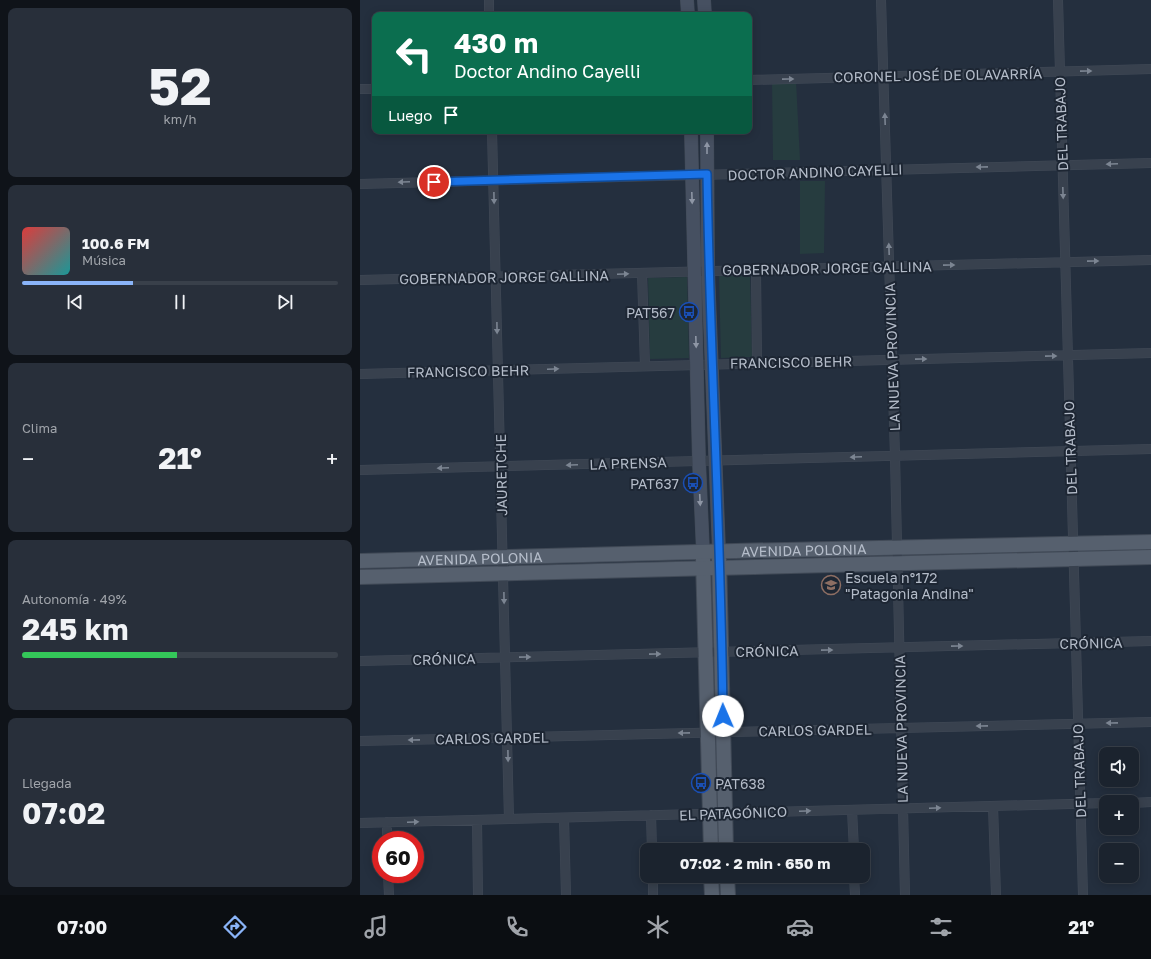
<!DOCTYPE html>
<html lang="es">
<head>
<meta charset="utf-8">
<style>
	body { margin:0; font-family:"Golos Text",sans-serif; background:#282f3a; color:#f1f3f6; height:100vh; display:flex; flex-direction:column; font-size:15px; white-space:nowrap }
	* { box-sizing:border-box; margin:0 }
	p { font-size:13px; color:#a0a4aa }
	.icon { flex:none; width:22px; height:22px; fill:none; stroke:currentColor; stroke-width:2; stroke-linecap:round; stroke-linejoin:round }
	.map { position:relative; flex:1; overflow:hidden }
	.details { display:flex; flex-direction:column; gap:8px; padding:8px; background:#0f1319; width:360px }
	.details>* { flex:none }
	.banner { position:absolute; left:12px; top:12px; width:380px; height:122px; border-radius:8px; box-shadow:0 2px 10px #0003,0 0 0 1px #39404a; background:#0b6e4f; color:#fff; overflow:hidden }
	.buttons { position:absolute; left:739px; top:747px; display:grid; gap:8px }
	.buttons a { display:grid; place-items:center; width:40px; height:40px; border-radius:8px; background:#1b232e; box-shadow:0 2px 10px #0003,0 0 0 1px #39404a; font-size:20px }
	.speed { position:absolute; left:12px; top:831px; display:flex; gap:8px; font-size:20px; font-weight:700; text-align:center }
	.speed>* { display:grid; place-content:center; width:52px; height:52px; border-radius:50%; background:#1b232e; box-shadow:0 2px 10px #0003,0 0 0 1px #39404a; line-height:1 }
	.speed .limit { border:6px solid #d22; background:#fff; color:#111 }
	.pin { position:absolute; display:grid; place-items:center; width:34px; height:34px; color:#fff; margin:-17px; border:2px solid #fff; border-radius:50%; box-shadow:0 1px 4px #0007 }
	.me { position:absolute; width:44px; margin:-22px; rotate:359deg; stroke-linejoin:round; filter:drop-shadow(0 0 3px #0008) }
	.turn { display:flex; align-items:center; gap:14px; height:84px; padding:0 16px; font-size:18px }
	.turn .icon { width:52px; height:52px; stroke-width:2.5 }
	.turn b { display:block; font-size:28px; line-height:34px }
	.then { display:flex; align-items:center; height:38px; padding:0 16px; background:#0003; gap:8px; font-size:15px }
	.big { font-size:30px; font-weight:700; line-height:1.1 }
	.details .tile { flex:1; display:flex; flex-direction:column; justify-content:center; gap:6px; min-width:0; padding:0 14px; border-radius:8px; background:#282f3a }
	.details .dial { align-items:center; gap:0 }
	.dial b { font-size:52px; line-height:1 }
	.song { display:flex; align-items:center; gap:12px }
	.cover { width:48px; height:48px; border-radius:6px; background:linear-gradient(135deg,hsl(0 70% 55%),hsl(180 70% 35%)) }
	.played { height:4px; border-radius:2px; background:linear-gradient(90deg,#8ab4f8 35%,#39404a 35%) }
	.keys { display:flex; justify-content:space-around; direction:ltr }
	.heat { display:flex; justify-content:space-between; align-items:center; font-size:22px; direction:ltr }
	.charge { height:6px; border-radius:3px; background:linear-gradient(90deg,#34c759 49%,#39404a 0) }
	.trip { position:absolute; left:280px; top:843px; width:230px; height:40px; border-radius:8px; background:#1b232e; box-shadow:0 2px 10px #0003,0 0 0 1px #39404a; font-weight:700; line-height:40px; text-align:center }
	.dock { display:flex; height:64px; justify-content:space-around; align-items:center; background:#0b0e12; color:#a0a4aa }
	.dock .icon { width:28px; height:28px }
	.dock .current { color:#8ab4f8 }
	.dock b { font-size:18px; color:#f1f3f6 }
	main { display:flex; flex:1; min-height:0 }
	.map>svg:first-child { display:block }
	.green { fill:#263c3f }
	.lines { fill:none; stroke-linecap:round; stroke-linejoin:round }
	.street-casing { stroke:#414a57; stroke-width:10 }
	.secondary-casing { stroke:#414a57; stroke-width:14 }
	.primary-casing { stroke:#414a57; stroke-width:16 }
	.street { stroke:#38414e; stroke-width:9 }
	.secondary { stroke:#465061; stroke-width:13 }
	.primary { stroke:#56606e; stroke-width:14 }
	.oneway { fill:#7c8592 }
	.oneway2 { fill:#8e96a5 }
	.route-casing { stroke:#114b97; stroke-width:10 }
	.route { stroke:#1a73e8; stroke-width:7 }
	.labels { text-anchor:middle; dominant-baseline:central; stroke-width:4; stroke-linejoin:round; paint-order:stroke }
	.street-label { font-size:14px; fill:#b4bcc9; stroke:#1d2633 }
	.poi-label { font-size:14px; fill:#b4bcc9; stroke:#1d2633; text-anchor:end }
</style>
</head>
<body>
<main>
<section class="details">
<div class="tile dial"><b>52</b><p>km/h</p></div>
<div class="tile">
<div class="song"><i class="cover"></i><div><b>100.6 FM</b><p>Música</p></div></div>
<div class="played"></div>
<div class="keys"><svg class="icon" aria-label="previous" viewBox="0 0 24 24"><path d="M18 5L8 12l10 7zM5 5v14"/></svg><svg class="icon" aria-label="pause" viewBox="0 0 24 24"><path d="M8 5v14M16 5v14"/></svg><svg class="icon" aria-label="next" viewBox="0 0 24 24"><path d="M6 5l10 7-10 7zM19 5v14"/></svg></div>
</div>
<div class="tile"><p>Clima</p>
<div class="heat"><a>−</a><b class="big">21°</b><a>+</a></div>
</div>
<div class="tile"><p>Autonomía · 49%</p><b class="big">245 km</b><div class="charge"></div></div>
<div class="tile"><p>Llegada</p><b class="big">07:02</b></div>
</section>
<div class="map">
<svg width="791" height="895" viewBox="0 0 791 895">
	<rect width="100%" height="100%" fill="#242f3e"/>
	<path class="green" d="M 412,81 L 436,81 L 440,160 L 413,160 Z
		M 440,181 L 465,181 L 464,253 L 440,254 Z
		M 390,275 L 392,357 L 361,358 L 359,276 Z
		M 327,277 L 329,358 L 290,359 L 288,278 Z"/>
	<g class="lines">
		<g class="street-casing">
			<path id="street" d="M 129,0 L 129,15
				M 521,0 L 535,456 L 545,895
				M 698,0 L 723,895
				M 389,80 L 791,69
				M 0,89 L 15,89
				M 132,131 L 149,819
				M 0,184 L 791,163
				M 396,270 L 397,363
				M 282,273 L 285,366
				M 0,280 L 791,260
				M 0,374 L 791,353
				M 0,470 L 791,449
				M 0,661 L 791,641
				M 0,741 L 791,722
				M 772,803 L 791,802
				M 633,806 L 636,895
				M 492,810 L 494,850
				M 291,815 L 292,850
				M 204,818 L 206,895
				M 117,820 L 118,895
				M 27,822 L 27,840
				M 0,823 L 746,803
				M 28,874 L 29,895
				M 293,876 L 293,895
				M 494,876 L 495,895"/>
		</g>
		<g class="secondary-casing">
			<path id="secondary" d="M 327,0 L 328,15
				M 344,0 L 345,15
				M 331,131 L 339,461 L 343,552
				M 347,131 L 348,271 L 359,551"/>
		</g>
		<g class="primary-casing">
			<g id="primary">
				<path d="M 343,559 L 351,850"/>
				<path d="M 359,559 L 366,850"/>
				<path id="s1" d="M 0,561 L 375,551 L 791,542"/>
				<path d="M 0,577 L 791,557"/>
				<path d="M 351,876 L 352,895"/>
				<path d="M 367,876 L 368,895"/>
			</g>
		</g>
		<use href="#street" class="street"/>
		<use href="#secondary" class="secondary"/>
		<use href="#primary" class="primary"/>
	</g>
	<defs><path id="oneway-solid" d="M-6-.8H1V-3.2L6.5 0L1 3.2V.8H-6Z"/></defs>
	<g class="oneway">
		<use href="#oneway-solid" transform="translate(726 71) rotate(-1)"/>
		<use href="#oneway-solid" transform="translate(428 79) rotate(-1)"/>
		<use href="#oneway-solid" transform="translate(525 119) rotate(-92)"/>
		<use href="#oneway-solid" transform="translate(752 164) rotate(178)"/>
		<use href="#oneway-solid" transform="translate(622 167) rotate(179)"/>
		<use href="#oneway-solid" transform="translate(44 182) rotate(178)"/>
		<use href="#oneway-solid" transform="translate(703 193) rotate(88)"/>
		<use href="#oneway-solid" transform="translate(134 198) rotate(89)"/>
		<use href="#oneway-solid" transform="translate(529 249) rotate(-92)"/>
		<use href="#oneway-solid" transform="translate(733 261) rotate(-1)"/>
		<use href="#oneway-solid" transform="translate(589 265) rotate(-1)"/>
		<use href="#oneway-solid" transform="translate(263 274) rotate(-2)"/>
		<use href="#oneway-solid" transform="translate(137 328) rotate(89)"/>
		<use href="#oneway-solid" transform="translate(691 356) rotate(-1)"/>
		<use href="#oneway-solid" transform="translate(561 359) rotate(-1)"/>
		<use href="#oneway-solid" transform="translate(193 369) rotate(-2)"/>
		<use href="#oneway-solid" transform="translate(496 457) rotate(178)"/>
		<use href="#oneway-solid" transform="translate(212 465) rotate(178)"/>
		<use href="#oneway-solid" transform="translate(83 468) rotate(178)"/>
		<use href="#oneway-solid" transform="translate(144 598) rotate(89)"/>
		<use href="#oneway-solid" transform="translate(597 646) rotate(-1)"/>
		<use href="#oneway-solid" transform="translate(467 650) rotate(-1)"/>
		<use href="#oneway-solid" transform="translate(295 654) rotate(-1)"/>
		<use href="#oneway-solid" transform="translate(165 657) rotate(-1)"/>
		<use href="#oneway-solid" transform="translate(752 723) rotate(179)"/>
		<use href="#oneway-solid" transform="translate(622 726) rotate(179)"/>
		<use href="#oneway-solid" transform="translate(324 733) rotate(179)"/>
		<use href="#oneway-solid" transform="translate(54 740) rotate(179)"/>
		<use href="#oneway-solid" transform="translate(148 756) rotate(89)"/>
		<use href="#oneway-solid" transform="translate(575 808) rotate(-2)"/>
		<use href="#oneway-solid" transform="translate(445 811) rotate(-2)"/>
		<use href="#oneway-solid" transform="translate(53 822) rotate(-2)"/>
	</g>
	<g class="oneway2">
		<use href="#oneway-solid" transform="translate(347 148) rotate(-90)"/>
		<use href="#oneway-solid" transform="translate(332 198) rotate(88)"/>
		<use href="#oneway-solid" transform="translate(336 342) rotate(88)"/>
		<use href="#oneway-solid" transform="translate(340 500) rotate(87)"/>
	</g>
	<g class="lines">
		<g class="route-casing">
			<path id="route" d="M 74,182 L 347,174 C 350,355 361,535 363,716"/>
		</g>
		<use href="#route" class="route"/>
	</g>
	<defs>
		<g id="bus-ring" transform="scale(1)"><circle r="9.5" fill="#1d2633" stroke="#1a4fb4" stroke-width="1.5"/><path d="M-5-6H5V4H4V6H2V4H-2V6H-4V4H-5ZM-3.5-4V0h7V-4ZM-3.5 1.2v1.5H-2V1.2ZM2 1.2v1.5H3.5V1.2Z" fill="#1a4fb4"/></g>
		<g id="school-ring" transform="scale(1)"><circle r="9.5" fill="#1d2633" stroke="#8d6e63" stroke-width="1.5"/><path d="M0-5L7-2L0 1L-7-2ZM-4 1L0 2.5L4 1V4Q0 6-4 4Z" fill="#8d6e63"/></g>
	</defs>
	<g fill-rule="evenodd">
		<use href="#bus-ring" x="329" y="312"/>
		<use href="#bus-ring" x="333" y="483"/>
		<use href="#school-ring" x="471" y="585"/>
		<use href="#bus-ring" x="341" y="783"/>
	</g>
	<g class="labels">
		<g class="street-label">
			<text transform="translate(578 75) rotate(-1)">CORONEL JOSÉ DE OLAVARRÍA</text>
			<text transform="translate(701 124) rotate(-92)">DEL TRABAJO</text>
			<text transform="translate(455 172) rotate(-2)">DOCTOR ANDINO CAYELLI</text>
			<text transform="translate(467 268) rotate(-1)">GOBERNADOR JORGE GALLINA</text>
			<text transform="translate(144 277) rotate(-1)">GOBERNADOR JORGE GALLINA</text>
			<text transform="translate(532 357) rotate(-92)">LA NUEVA PROVINCIA</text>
			<text transform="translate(431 362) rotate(-1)">FRANCISCO BEHR</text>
			<text transform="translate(108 371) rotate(-1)">FRANCISCO BEHR</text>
			<text transform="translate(710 448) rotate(-92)">DEL TRABAJO</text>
			<text transform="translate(268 463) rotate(-2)">LA PRENSA</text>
			<text transform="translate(141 475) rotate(-91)">JAURETCHE</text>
			<text stroke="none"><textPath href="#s1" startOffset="444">AVENIDA POLONIA</textPath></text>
			<text stroke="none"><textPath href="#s1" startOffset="120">AVENIDA POLONIA</textPath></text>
			<text transform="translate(731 643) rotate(-1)">CRÓNICA</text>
			<text transform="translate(407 651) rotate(-1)">CRÓNICA</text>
			<text transform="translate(84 659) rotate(-1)">CRÓNICA</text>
			<text transform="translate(541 729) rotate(-91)">LA NUEVA PROVINCIA</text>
			<text transform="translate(455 730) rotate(-1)">CARLOS GARDEL</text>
			<text transform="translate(132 738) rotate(-1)">CARLOS GARDEL</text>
			<text transform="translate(719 771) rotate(-92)">DEL TRABAJO</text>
			<text transform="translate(373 813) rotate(-2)">EL PATAGÓNICO</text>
		</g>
		<g class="poi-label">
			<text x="315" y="312">PAT567</text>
			<text x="319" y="483">PAT637</text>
			<text x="485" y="577" text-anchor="start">Escuela n°172<tspan x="485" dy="16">"Patagonia Andina"</tspan></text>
			<text x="355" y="783" text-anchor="start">PAT638</text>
		</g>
	</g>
</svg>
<div class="buttons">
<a><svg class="icon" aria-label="sound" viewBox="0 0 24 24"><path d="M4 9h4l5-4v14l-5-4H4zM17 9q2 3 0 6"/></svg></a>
<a>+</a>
<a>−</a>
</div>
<div class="speed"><div class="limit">60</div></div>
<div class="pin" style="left:74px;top:182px;background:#d93025"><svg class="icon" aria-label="arrive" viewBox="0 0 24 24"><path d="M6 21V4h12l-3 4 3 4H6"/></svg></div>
<svg class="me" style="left:363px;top:716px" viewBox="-20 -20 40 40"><circle r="19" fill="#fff"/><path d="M0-13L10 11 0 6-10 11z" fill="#1a73e8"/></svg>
<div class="trip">07:02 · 2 min · 650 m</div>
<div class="banner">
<div class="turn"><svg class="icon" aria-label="left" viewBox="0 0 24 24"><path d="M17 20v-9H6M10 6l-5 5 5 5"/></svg><div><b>430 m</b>Doctor Andino Cayelli</div></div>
<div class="then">Luego<svg class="icon" aria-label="arrive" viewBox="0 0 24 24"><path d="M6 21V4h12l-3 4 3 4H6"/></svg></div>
</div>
</div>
</main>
<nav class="dock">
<b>07:00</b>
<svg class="icon current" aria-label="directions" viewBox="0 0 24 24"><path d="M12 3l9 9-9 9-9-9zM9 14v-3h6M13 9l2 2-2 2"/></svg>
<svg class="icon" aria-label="music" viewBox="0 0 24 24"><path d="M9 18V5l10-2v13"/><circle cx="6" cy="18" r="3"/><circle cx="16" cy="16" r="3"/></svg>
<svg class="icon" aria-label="phone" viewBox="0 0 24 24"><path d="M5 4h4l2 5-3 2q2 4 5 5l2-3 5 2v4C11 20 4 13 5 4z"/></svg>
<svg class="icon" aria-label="climate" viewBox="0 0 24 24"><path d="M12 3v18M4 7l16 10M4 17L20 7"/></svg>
<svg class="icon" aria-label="car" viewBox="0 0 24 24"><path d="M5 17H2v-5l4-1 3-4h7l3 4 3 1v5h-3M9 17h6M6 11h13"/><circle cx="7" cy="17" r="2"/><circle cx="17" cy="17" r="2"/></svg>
<svg class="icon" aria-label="filters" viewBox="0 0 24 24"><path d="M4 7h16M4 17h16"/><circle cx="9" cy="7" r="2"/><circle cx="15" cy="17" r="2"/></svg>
<b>21°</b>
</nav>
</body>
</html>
